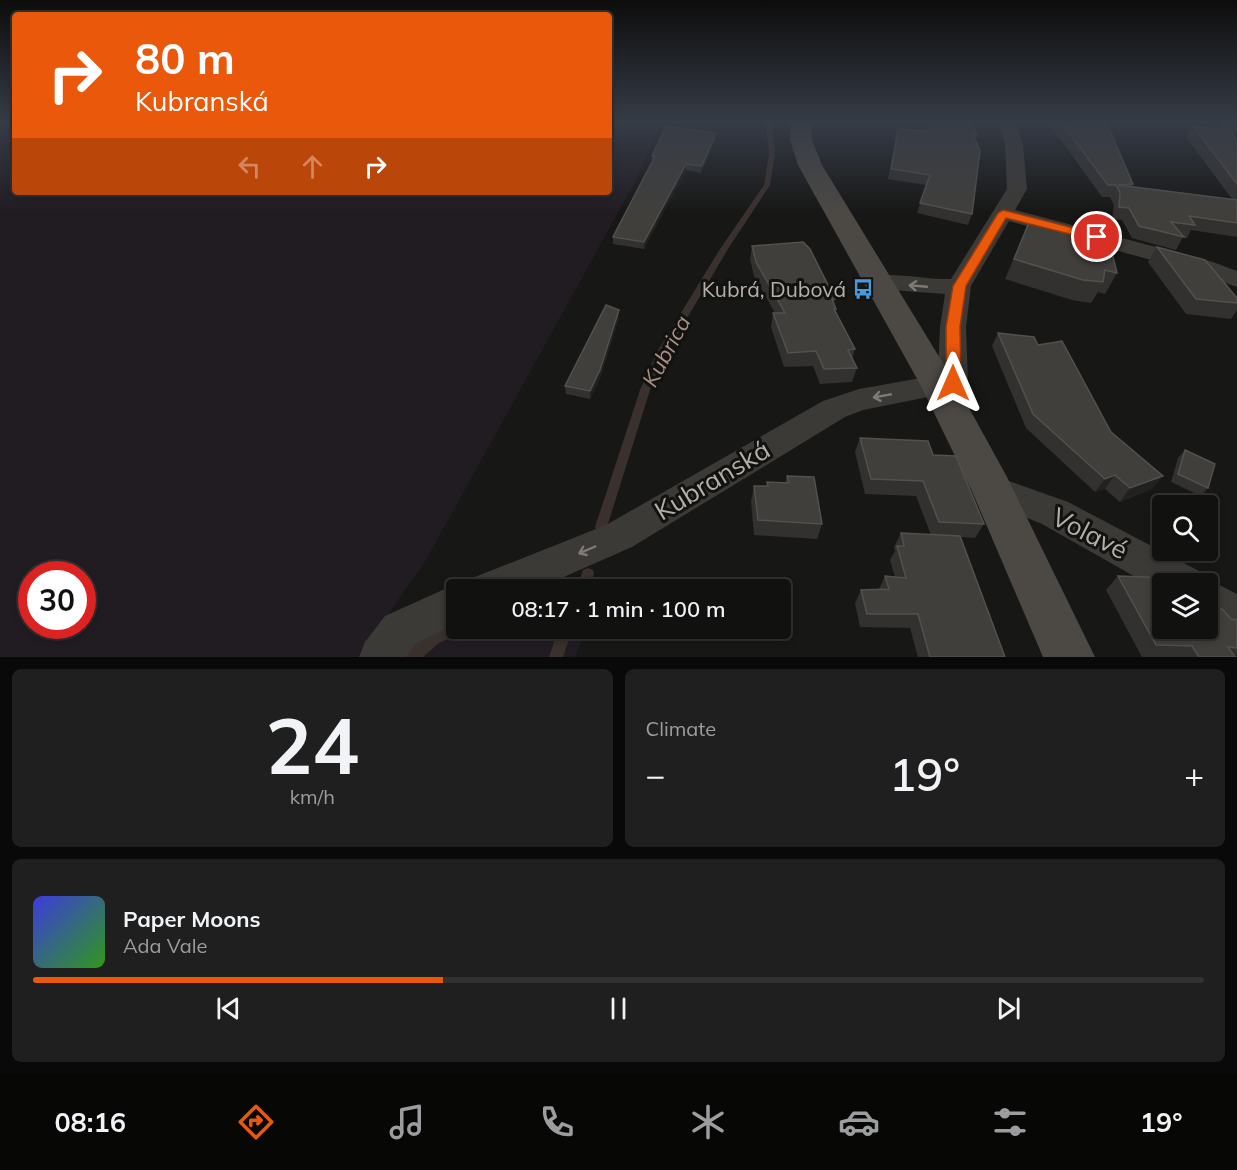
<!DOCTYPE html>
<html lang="en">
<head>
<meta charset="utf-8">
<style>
	body { margin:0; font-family:Mulish,sans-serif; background:#1e1f1e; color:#f1f3f6; height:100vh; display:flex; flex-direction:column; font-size:22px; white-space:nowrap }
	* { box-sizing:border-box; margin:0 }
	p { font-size:20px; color:#9c9d9f }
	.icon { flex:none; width:33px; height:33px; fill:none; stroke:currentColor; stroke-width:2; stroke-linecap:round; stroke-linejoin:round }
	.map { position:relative; height:657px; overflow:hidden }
	.drawer { display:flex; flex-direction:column; gap:12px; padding:12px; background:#090909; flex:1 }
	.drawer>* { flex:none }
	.hud { position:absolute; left:12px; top:12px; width:600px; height:183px; border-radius:6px; box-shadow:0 3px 9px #0003,0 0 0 2px #303130; background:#ea580c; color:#fff; overflow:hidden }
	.tools { position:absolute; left:1152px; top:495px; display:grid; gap:12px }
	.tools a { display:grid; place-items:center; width:66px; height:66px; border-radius:6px; background:#111110; box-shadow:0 3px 9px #0003,0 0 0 2px #303130; font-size:30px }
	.speed { position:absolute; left:18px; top:561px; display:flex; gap:12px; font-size:30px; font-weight:700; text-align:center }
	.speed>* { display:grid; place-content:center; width:78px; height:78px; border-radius:50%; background:#111110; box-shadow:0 3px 9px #0003,0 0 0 2px #303130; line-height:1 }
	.speed .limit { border:9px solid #d22; background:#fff; color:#111 }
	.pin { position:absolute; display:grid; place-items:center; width:51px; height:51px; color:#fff; margin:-26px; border:3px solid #fff; border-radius:50%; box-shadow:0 2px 6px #0007 }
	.me { position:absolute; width:66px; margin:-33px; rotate:0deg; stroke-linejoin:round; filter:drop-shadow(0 0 4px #0008) }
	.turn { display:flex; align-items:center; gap:21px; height:126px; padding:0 24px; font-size:27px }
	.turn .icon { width:78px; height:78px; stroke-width:2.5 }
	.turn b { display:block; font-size:42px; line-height:51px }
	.lanes { display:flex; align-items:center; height:57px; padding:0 24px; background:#0003; justify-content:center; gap:30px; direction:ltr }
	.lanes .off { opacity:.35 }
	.big { font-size:45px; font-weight:600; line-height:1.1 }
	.drawer .tile { flex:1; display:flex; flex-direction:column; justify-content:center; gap:9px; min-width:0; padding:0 21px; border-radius:9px; background:#1e1f1e }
	.drawer .dial { align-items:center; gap:0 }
	.dial b { font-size:78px; line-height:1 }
	.song { display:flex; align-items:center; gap:18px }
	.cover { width:72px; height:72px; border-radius:9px; background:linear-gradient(135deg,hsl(240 70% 55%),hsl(110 70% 35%)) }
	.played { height:6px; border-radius:3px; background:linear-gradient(90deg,#ea580c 35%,#303130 35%) }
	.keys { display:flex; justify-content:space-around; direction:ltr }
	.heat { display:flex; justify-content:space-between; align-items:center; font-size:33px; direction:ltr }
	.drawer .tiles { flex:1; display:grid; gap:12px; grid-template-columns:1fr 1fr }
	.tile:last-child { grid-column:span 2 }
	.trip { position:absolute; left:446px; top:579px; width:345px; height:60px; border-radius:6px; background:#111110; box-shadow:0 3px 9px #0003,0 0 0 2px #303130; font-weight:600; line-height:60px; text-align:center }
	.menu { display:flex; height:96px; justify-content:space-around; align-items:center; background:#070706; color:#9c9d9f }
	.menu .icon { width:42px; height:42px }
	.menu .selected { color:#ea580c }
	.menu b { font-size:27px; color:#f1f3f6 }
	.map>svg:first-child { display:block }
	.green { fill:#211c22; fill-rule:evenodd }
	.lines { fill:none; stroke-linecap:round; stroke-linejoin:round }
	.stream { fill:#3a302d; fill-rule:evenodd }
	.street { fill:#3c3a37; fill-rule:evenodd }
	.secondary { fill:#4c4945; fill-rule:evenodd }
	.wall { fill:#32312f }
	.shaded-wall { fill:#212120 }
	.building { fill:#403f3c; stroke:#53504d; stroke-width:1.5 }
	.oneway { stroke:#7f7a76 }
	.route { fill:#ea580c; stroke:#983908; stroke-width:1.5 }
	.labels { text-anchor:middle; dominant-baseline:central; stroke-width:6; stroke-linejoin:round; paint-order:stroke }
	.poi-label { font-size:21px; fill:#b6afa9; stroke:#121211; text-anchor:end }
	.water-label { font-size:22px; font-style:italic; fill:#ad8f84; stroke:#121211 }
	.near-street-label { font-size:26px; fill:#b6afa9; stroke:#121211 }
</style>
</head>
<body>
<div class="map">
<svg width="1237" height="657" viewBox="0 0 1237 657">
	<rect width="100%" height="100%" fill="#171716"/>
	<path class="green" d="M 0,121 L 15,121 L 15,192 L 609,192 L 609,121 L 663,121 L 635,182 L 426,560 L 374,635 L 364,657 L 0,657 ZM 32,574 L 82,574 L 82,626 L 32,626 Z
		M 456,615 L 456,628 L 586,629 L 575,657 L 400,657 L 419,636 Z"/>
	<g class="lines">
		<path class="stream" d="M 766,121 L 772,121 L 775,155 L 770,185 L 728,249 L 667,352 L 650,390 L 607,527 L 605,531 L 601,532 L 597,531 L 595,527 L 640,390 L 657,352 L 720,249 L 764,185 L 769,155 Z
			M 588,568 L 593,570 L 594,574 L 589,590 L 576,590 L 583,570 Z
			M 456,621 L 456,628 L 463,628 L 461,633 L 439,643 L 423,657 L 406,657 C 413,639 439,628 456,621 Z
			M 559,628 L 573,628 L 563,657 L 549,657 Z"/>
		<path class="street" d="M 998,121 L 1016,121 L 1023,144 L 1027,189 L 1015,210 L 1213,262 L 1237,271 L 1237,287 L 1195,272 L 1009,221 L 971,286 L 966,327 L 968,383 L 963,390 L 863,410 L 845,417 L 632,547 L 534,590 L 456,590 L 456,624 L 415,644 L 406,657 L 359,657 L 365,642 L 385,616 L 456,584 L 470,589 L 475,577 L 606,525 L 823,401 L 859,389 L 938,375 L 940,327 L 945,294 L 878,289 L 869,287 L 866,282 L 869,277 C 892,271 926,280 951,279 L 1007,189 L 1005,144 Z
			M 992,475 L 1068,502 L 1199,571 L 1203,581 L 1208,579 L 1237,594 L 1237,637 L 1223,631 L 1208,621 L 1208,584 L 1162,584 L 1162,592 L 1042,524 L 980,499 L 975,489 L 980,479 Z"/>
		<path class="secondary" d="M 791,121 L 811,121 L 812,140 L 822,165 L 957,386 L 1007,477 L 1095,657 L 1043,657 L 971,489 L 921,386 L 798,165 L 790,140 Z"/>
	</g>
	<path class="wall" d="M 925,121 L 970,121 L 977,135 L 975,139 L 972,214 L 968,225 L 917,213 L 926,185 L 888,179 L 898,129 L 928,131 Z
		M 1035,121 L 1106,121 L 1133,184 L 1132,186 L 1232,199 L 1186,137 L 1193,126 L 1221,129 L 1220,121 L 1237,121 L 1237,134 L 1232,134 L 1237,140 L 1237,237 L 1191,230 L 1187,238 L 1183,237 L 1176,250 L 1132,238 L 1122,220 L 1112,219 L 1114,205 L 1110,197 L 1102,197 L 1050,125 L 1035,123 Z
		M 716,139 L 701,173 L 686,170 L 644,249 L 613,244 L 613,237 L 652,162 L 652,156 Z
		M 1030,220 L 1117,273 L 1105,294 L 1098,292 L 1091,303 L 1072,300 L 1005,279 Z
		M 752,246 L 835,299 L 834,303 L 836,309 L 836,312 L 855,349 L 852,359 L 857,368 L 852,382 L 820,384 L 813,366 L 784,367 L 771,327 L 773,313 L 775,313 L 754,276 L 750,259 Z
		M 1157,247 L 1237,298 L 1237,310 L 1231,319 L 1186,314 L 1148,262 Z
		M 619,318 L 600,378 L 590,399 L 566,394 L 565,386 Z
		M 998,333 L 1038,345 L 1111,432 L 1152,489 L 1120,502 L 1105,489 L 1095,492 L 1026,428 L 992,346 Z
		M 860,438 L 933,455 L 984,524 L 975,538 L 961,537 L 1005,657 L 918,657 L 910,628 L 860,627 L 855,603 L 861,590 L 879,589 L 885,576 L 895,577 L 890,560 L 895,551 L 894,547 L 901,533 L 931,535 L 916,496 L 865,494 L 855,452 Z
		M 1185,450 L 1208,488 L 1201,496 L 1171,482 L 1178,458 Z
		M 787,476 L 822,524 L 817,539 L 754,535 L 751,501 L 754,486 L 766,486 L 767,482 L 785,483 Z
		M 1118,576 L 1162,628 L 1231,619 L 1237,620 L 1237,657 L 1142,657 L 1106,590 Z"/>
	<path class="shaded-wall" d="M 716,133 L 716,139 L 701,173 L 702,166 Z
		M 686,164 L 686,170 L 644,249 L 644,242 Z
		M 619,310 L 619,318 L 600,378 L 590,399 L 590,391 Z
		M 1115,475 L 1105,489 L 1095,492 L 1105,479 Z
		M 1163,476 L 1152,489 L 1120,502 L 1130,488 Z"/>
	<path class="building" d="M 931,121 L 970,121 L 977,135 L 973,134 L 980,151 L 972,214 L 920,203 L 930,175 L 891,169 L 898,129 L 934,131 Z
		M 1060,121 L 1106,121 L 1133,184 L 1118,185 L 1237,200 L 1237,223 L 1189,216 L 1195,225 L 1171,222 L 1184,237 L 1139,226 L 1129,208 L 1119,207 L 1120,193 L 1116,185 L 1108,185 Z
		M 666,126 L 716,133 L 702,166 L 686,164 L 644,242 L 613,237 L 655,156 L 652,156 Z
		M 1193,126 L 1229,130 L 1237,140 L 1237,184 Z
		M 1030,220 L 1109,240 L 1117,273 L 1105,270 L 1103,282 L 1083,280 L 1014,259 Z
		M 803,242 L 810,249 L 835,299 L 832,299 L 836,309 L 834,309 L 855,349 L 848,350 L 857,368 L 824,369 L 816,351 L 788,353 L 773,313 L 785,313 L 756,262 L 752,246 Z
		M 1157,247 L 1205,260 L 1237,298 L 1237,303 L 1196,299 Z
		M 606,305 L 619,310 L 600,370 L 590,391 L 565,386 Z
		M 998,333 L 1034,337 L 1038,345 L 1062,341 L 1111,432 L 1163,476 L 1130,488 L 1115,475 L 1105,479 L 1033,414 Z
		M 860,438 L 928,441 L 933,455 L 956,456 L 984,524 L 939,522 L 923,481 L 871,479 Z
		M 1185,450 L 1215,464 L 1208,488 L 1178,474 Z
		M 787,476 L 814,477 L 822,524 L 758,520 L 754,486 L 768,486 L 767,482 L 789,483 Z
		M 901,533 L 960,536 L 1005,657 L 930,657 L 918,614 L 867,614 L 861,590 L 889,589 L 885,576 L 906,578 L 897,546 L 904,546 Z
		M 1118,576 L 1171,578 L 1176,581 L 1184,579 L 1187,584 L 1162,584 L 1162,628 L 1208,628 L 1208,609 L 1222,609 L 1231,619 L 1237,620 L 1237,648 L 1228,647 L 1235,657 L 1199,657 L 1192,646 L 1156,645 Z"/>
	<defs><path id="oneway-shaft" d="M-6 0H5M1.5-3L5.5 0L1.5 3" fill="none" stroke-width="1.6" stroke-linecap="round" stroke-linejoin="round" transform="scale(1.5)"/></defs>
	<g class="oneway">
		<use href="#oneway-shaft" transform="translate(918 286) rotate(-175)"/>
		<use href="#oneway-shaft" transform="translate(882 396) rotate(170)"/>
		<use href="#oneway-shaft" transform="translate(587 550) rotate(157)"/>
	</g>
	<linearGradient id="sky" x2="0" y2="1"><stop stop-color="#0d0d0c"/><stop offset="0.57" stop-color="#363c47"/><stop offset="1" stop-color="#363c47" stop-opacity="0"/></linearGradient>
	<rect width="1237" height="213" fill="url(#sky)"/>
	<path class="route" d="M 1003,210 L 1101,235 L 1103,237 L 1097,241 L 1006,218 L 966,286 L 960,327 L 961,383 L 959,387 L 948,387 L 946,383 L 946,327 L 953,286 L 998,213 Z"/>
	<defs>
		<g id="bus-bare" transform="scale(1.62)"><path d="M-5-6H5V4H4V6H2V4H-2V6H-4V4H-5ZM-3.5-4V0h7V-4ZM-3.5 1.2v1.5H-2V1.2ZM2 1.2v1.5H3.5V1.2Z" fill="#499adc" stroke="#121211" stroke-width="2.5" paint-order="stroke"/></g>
	</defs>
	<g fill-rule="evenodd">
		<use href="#bus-bare" x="863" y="289"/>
	</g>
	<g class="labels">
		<g class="poi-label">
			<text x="846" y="289">Kubrá, Dubová</text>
		</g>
		<g class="water-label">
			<text transform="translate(666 351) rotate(-62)">Kubrica</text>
		</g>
		<g class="near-street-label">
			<text transform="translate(712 480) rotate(-31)">Kubranská</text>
			<text transform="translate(1090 533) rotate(27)">Volavé</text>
		</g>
	</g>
</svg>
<div class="tools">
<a><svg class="icon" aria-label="search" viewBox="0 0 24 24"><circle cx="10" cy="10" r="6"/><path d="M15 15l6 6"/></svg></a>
<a><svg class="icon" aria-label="layers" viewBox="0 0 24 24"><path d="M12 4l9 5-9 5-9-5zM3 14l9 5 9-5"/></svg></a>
</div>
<div class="speed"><div class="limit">30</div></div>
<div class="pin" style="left:1097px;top:237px;background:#d93025"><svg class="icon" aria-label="arrive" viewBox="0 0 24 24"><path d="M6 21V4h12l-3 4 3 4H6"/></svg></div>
<svg class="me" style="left:953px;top:383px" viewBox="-20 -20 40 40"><path d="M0-17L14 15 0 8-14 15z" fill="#ea580c" stroke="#fff" stroke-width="4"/></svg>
<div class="trip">08:17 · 1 min · 100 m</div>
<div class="hud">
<div class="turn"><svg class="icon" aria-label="right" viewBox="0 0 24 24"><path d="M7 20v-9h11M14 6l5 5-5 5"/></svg><div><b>80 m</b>Kubranská</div></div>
<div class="lanes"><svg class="icon off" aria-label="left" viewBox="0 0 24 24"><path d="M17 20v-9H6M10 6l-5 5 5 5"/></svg><svg class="icon off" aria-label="ahead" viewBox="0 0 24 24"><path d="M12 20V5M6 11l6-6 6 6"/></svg><svg class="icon" aria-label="right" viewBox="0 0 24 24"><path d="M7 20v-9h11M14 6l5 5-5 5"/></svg></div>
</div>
</div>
<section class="drawer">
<div class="tiles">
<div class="tile dial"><b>24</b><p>km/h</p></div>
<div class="tile"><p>Climate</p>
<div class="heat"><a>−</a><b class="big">19°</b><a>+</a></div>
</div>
<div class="tile">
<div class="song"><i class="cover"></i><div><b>Paper Moons</b><p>Ada Vale</p></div></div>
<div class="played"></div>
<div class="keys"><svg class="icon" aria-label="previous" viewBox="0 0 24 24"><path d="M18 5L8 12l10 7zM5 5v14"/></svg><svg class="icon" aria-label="pause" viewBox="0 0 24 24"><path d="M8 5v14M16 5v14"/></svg><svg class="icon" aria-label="next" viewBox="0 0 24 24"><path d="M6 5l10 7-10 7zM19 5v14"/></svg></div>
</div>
</div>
</section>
<nav class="menu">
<b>08:16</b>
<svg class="icon selected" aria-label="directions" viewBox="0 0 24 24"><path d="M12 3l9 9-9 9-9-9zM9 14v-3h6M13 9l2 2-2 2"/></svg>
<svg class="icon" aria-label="music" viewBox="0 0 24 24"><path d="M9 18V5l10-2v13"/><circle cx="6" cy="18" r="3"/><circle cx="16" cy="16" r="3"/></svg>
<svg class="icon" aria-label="phone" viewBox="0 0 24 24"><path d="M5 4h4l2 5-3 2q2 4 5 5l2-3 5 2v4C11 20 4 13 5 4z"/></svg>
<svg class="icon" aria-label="climate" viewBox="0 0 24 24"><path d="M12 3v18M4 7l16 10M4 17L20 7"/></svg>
<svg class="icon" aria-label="car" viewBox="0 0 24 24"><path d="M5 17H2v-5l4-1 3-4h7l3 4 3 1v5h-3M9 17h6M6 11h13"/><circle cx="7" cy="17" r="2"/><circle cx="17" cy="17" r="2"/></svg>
<svg class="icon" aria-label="filters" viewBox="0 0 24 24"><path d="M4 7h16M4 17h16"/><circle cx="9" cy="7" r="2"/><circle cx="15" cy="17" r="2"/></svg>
<b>19°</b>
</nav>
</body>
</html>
